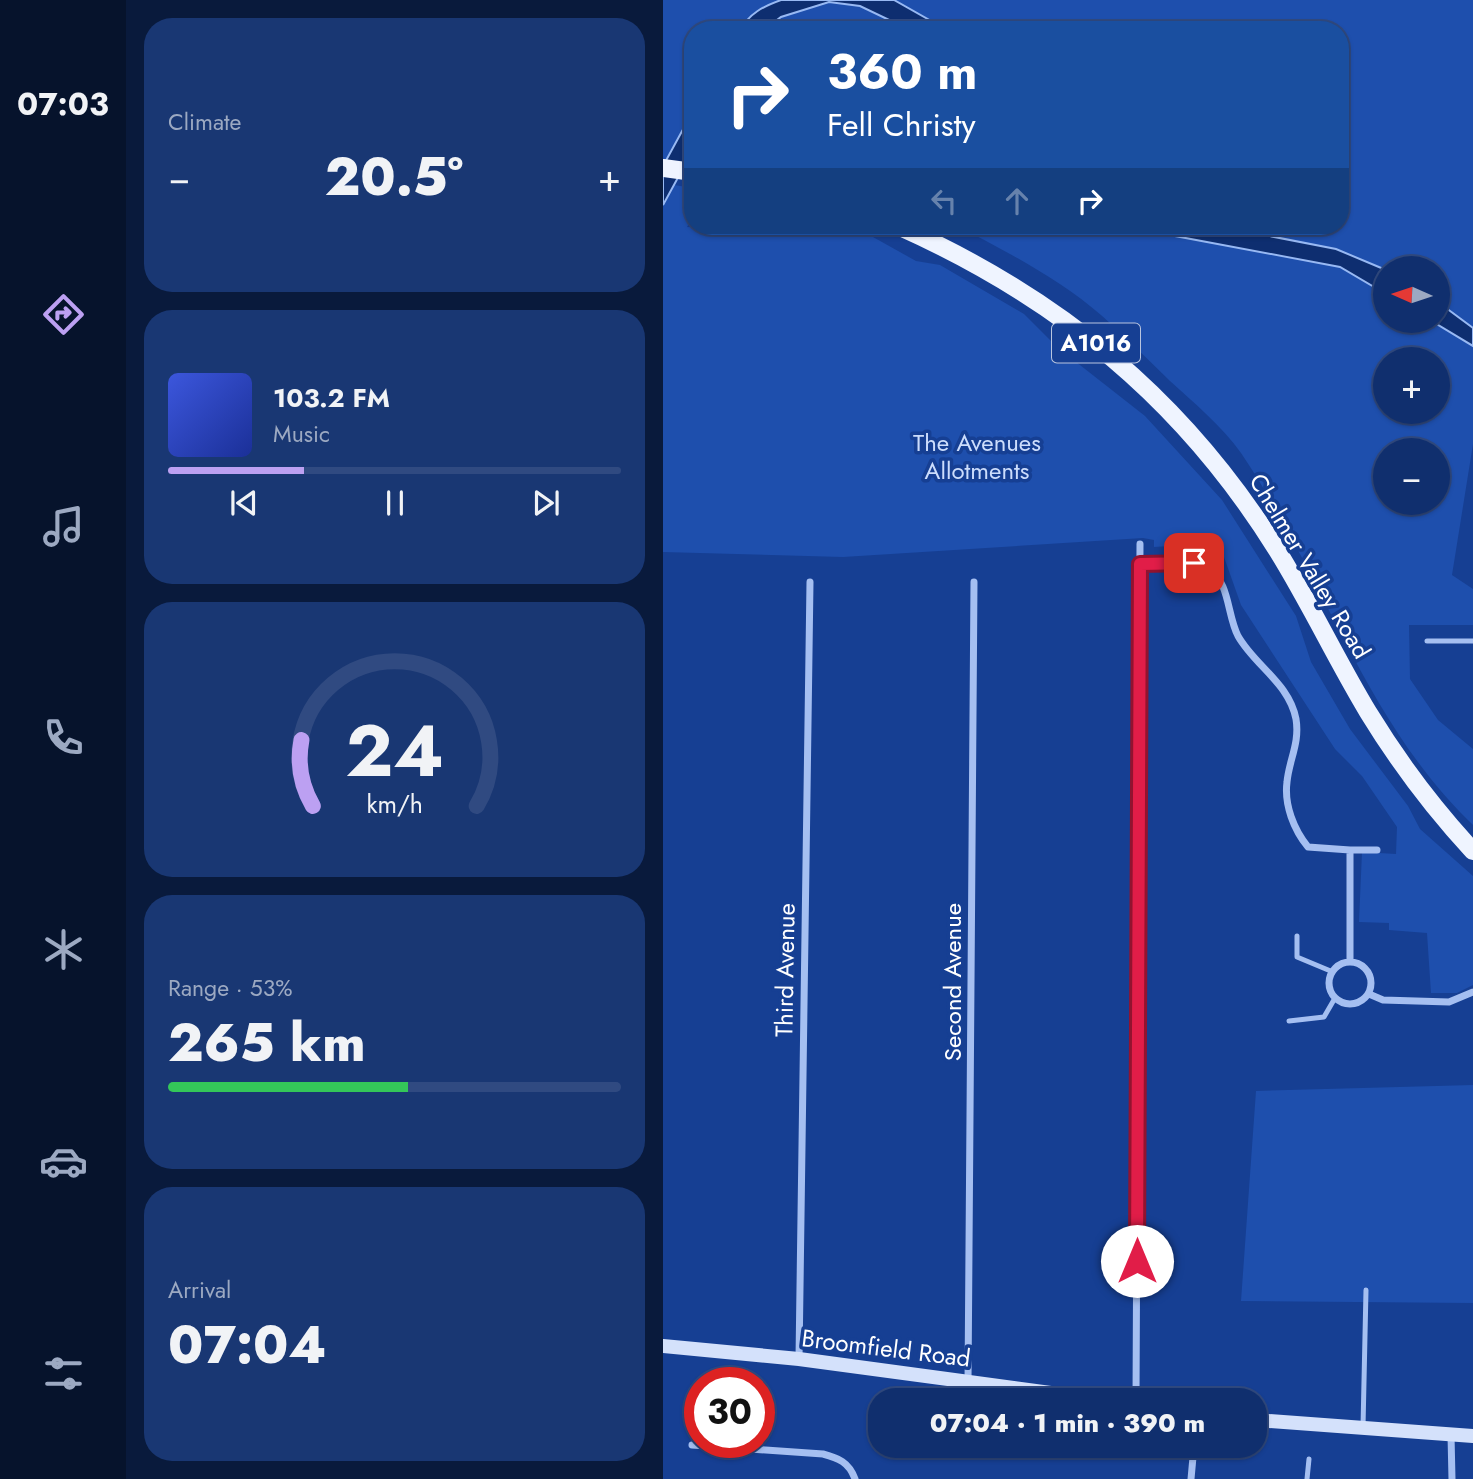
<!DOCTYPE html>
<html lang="en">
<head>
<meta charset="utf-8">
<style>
	body { margin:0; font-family:Jost,sans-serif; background:#193773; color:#f1f3f6; height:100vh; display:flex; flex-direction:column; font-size:26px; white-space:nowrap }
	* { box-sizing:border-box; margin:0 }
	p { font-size:23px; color:#9ca9c2 }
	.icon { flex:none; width:38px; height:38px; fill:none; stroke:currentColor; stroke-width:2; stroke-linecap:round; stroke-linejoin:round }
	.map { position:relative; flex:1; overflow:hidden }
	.panel { display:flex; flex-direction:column; gap:18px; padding:18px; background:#091a3c; width:537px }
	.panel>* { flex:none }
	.guide { position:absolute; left:21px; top:21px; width:665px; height:214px; border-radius:28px; box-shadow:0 2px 5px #0004,0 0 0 2px #304a81; background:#1a4fa0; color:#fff; overflow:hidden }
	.needle { width:46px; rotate:273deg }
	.fabs { position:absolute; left:710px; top:256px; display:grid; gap:14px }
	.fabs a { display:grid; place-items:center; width:77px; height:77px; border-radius:50%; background:#102f6e; box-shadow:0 2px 5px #0004,0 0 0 2px #304a81; font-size:35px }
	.speed { position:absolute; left:21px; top:1367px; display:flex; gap:14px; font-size:35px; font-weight:700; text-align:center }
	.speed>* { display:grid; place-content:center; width:91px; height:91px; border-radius:50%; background:#102f6e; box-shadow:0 2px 5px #0004,0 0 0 2px #304a81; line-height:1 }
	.speed .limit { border:10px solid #d22; background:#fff; color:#111 }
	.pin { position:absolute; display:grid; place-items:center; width:60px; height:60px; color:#fff; margin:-30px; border-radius:14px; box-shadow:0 4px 10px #0006 }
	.me { position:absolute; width:77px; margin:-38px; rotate:0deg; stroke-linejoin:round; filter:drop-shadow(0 0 5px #0008) }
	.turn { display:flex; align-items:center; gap:24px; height:147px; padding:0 28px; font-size:32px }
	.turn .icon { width:91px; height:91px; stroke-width:2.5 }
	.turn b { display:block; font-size:49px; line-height:60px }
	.lanes { display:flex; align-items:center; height:66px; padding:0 28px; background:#0003; justify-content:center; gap:35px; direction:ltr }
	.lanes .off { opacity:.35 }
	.big { font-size:52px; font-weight:800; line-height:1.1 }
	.panel .card { flex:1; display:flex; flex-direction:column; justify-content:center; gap:10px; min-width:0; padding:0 24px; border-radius:28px; background:#193773 }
	.panel .dial { align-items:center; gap:0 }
	.dial svg { height:182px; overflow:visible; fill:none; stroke:#304a81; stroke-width:7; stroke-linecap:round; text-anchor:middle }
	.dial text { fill:#f1f3f6; stroke:none }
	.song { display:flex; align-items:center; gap:21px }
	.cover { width:84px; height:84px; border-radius:10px; background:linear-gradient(135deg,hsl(230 70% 55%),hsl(230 70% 35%)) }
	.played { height:7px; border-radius:4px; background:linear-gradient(90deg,#bca0f2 30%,#304a81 30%) }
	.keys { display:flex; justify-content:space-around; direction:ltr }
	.heat { display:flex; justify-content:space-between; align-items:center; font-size:38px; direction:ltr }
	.charge { height:10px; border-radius:5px; background:linear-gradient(90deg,#34c759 53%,#304a81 0) }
	.trip { position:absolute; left:205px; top:1388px; width:399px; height:70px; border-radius:28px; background:#102f6e; box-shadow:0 2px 5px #0004,0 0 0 2px #304a81; font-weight:800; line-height:70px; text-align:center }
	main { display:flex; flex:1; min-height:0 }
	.tabs { display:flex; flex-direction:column; width:126px; justify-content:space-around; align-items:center; background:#06132c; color:#9ca9c2 }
	.tabs .icon { width:49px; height:49px }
	.tabs .selected { color:#bca0f2 }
	.tabs b { font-size:32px; color:#f1f3f6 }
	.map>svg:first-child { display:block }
	.green { fill:#1e4fad; fill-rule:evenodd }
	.water { fill:#0e2e70; stroke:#98b9f3; stroke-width:2 }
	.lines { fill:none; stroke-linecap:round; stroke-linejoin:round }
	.service { stroke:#a5bff1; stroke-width:5 }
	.minor { stroke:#a5bff1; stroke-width:7 }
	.secondary { stroke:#d4e1fb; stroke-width:14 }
	.primary { stroke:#eff4ff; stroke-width:18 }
	.route-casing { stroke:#92132f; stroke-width:18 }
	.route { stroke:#e11d48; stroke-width:12 }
	.labels { text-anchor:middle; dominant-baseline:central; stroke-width:7; stroke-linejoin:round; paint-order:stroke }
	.shield { fill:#163f93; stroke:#b9c5df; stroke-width:2 }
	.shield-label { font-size:23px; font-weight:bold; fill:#fff }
	.park-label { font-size:24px; fill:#ccddfc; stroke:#163f93 }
	.street-label { font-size:24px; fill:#fff; stroke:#163f93 }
</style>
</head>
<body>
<main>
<nav class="tabs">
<b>07:03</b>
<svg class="icon selected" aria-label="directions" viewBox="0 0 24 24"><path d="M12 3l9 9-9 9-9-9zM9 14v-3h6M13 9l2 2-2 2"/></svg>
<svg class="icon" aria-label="music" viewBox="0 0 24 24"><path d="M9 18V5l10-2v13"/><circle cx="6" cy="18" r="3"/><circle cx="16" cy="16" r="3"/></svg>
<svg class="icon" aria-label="phone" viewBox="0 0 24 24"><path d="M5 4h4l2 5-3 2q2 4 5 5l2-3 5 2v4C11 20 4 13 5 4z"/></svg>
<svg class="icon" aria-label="climate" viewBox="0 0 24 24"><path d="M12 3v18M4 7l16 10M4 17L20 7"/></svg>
<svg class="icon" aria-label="car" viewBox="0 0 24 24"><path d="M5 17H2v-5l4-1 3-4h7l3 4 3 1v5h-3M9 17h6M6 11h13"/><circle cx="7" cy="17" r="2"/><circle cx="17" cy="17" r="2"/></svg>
<svg class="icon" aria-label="filters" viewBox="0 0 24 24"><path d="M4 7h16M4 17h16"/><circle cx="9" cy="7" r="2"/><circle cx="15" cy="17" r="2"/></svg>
</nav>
<section class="panel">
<div class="card"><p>Climate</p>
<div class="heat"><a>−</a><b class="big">20.5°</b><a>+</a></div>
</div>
<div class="card">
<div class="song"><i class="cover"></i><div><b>103.2 FM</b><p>Music</p></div></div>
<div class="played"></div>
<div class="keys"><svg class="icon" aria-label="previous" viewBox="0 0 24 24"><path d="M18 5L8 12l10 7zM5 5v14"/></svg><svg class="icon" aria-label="pause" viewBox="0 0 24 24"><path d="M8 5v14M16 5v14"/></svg><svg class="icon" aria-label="next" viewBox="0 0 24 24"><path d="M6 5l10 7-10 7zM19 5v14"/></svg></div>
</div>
<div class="card dial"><svg viewBox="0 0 100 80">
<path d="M14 69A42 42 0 1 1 86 69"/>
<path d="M14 69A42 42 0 0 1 9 40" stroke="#bca0f2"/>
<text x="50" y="56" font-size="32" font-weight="700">24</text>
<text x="50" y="72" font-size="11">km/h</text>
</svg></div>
<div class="card"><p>Range · 53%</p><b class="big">265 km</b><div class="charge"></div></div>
<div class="card"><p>Arrival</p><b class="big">07:04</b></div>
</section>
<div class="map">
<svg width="810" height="1479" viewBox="0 0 810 1479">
	<rect width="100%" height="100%" fill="#163f93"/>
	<path class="green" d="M 0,0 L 810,0 L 810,444 L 789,575 L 810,589 L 810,625 L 746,625 L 747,679 L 775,720 L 810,749 L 810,825 C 702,722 660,574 578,453 C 559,426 531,403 507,381 C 484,359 462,336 438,315 C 396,279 343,251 294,226 L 677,226 L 677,30 L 30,30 L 30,156 L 27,156 L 11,185 L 30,188 L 30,217 L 24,227 L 181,229 L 210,237 L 253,261 L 277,265 L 361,314 L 394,347 L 482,416 L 559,500 L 633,616 L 648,662 L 687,729 L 745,806 L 757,829 L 810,876 L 810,985 L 794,993 L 768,993 L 764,933 L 726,930 L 726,923 L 696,922 L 699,852 L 733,854 L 734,827 L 699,776 L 672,749 L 578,605 L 556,543 L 491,547 L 491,540 L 480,538 L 180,557 L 0,552 ZM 723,268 L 775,268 L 775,320 L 723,320 ZM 723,359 L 775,359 L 775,411 L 723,411 ZM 723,450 L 775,450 L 775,502 L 723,502 Z
		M 810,1085 L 810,1303 L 578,1301 L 593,1091 Z"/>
	<path class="water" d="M 118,0 L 231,0 L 284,30 L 247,30 L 197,6 L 166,2 L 118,17 L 101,30 L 78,30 C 85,14 101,6 118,0 Z
		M 30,111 L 30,150 L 0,205 L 0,166 Z
		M 493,226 L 555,226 L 673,249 L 723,270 L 723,294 L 677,267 L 512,236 Z
		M 775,302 L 810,328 L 810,346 L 767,320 L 775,320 Z"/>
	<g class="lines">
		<path class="service" d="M 764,641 L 810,641
			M 634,936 L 634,957 L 670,972
			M 626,1021 L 661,1017 L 672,998
			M 700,1427 L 703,1290
			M 644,1479 L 646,1459"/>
		<path class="minor" d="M 477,563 C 498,563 527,557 546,569 C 567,583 564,615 575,636 C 592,666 626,683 633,719 C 637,743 626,760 624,782 C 621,805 631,830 645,847 L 687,850 L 687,962
			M 687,850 L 714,850
			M666 983a21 21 0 1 1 42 0a21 21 0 1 1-42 0Z
			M 706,994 L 720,1000 L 786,1002 L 810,992
			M 136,1358 L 147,582
			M 305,1382 L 311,582
			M 473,1400 L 477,544
			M 788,1435 L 789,1479
			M 29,1445 L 160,1454 C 175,1458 186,1462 192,1479
			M 528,1479 L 531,1446"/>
		<path class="secondary" d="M 0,1346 L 136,1359 L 440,1400
			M 592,1420 L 810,1436"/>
		<path class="primary" d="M 0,168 L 30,172
			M 235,226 C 396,298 520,399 614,550 C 647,603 673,659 705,712 C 735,761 770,808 810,851"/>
	</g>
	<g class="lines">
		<g class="route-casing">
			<path id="route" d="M 474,1261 L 477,564 L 531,563"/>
		</g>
		<use href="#route" class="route"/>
	</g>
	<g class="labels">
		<rect class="shield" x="389" y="323.5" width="88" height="39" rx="5"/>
		<g class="shield-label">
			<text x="433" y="343">A1016</text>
		</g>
		<g class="park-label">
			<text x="314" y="442">The Avenues<tspan x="314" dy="28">Allotments</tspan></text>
		</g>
		<g class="street-label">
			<text transform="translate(647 566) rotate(59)">Chelmer Valley Road</text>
			<text transform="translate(122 970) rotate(-89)">Third Avenue</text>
			<text transform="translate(289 982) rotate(-90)">Second Avenue</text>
			<text transform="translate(223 1348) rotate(7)">Broomfield Road</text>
		</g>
	</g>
</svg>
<div class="fabs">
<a><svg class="needle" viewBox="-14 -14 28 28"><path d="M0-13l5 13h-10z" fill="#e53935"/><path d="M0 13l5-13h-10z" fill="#9ca9c2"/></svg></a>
<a>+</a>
<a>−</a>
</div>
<div class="speed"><div class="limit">30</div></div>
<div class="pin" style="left:531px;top:563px;background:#d93025"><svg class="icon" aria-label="arrive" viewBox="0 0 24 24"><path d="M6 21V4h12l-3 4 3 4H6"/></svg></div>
<svg class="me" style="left:474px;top:1261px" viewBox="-20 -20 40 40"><circle r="19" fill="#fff"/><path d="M0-13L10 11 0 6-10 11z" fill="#e11d48"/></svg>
<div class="trip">07:04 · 1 min · 390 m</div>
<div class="guide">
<div class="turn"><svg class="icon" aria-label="right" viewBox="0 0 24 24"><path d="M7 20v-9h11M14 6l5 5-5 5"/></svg><div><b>360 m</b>Fell Christy</div></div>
<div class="lanes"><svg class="icon off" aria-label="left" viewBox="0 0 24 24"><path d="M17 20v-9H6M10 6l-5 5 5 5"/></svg><svg class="icon off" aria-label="ahead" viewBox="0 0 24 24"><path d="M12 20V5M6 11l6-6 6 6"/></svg><svg class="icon" aria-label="right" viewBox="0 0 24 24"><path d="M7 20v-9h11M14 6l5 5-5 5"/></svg></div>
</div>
</div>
</main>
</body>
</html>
